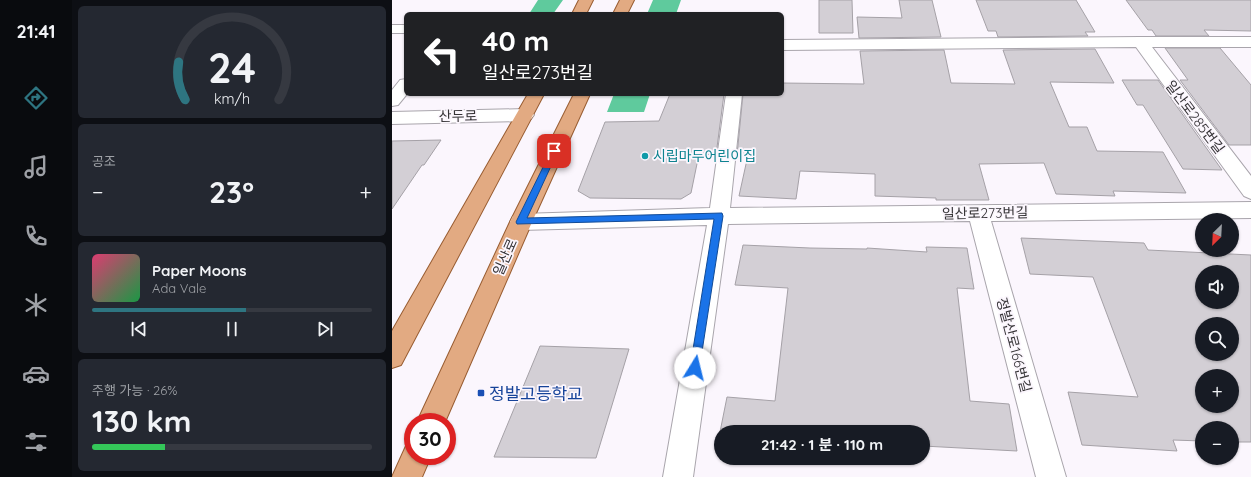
<!DOCTYPE html>
<html lang="ko">
<head>
<meta charset="utf-8">
<style>
	body { margin:0; font-family:Quicksand,"Noto Sans KR",sans-serif; background:#242831; color:#f1f3f6; height:100vh; display:flex; flex-direction:column; font-size:15px; white-space:nowrap }
	* { box-sizing:border-box; margin:0 }
	p { font-size:13px; color:#9ea1a6 }
	.icon { flex:none; width:22px; height:22px; fill:none; stroke:currentColor; stroke-width:2; stroke-linecap:round; stroke-linejoin:round }
	.map { position:relative; flex:1; overflow:hidden }
	.panel { display:flex; flex-direction:column; gap:6px; padding:6px; background:#0d0f14; width:320px }
	.panel>* { flex:none }
	.banner { position:absolute; left:12px; top:12px; width:380px; height:84px; border-radius:6px; box-shadow:0 1px 3px #0004; background:#202124; color:#fff; overflow:hidden }
	.needle { width:26px; rotate:204deg }
	.controls { position:absolute; left:803px; top:213px; display:grid; gap:8px }
	.controls a { display:grid; place-items:center; width:44px; height:44px; border-radius:50%; background:#171b24; box-shadow:0 1px 3px #0004; font-size:20px }
	.speed { position:absolute; left:12px; top:413px; display:flex; gap:8px; font-size:20px; font-weight:700; text-align:center }
	.speed>* { display:grid; place-content:center; width:52px; height:52px; border-radius:50%; background:#171b24; box-shadow:0 1px 3px #0004; line-height:1 }
	.speed .limit { border:6px solid #d22; background:#fff; color:#111 }
	.pin { position:absolute; display:grid; place-items:center; width:34px; height:34px; color:#fff; margin:-17px; border-radius:8px; box-shadow:0 2px 6px #0006 }
	.me { position:absolute; width:44px; margin:-22px; rotate:9deg; stroke-linejoin:round; filter:drop-shadow(0 0 3px #0008) }
	.turn { display:flex; align-items:center; gap:14px; height:84px; padding:0 12px; font-size:18px }
	.turn .icon { width:52px; height:52px; stroke-width:2.5 }
	.turn b { display:block; font-size:28px; line-height:34px }
	.big { font-size:30px; font-weight:700; line-height:1.1 }
	.panel .widget { flex:1; display:flex; flex-direction:column; justify-content:center; gap:6px; min-width:0; padding:0 14px; border-radius:6px; background:#242831 }
	.panel .dial { align-items:center; gap:0 }
	.dial svg { height:104px; overflow:visible; fill:none; stroke:#363941; stroke-width:7; stroke-linecap:round; text-anchor:middle }
	.dial text { fill:#f1f3f6; stroke:none }
	.song { display:flex; align-items:center; gap:12px }
	.cover { width:48px; height:48px; border-radius:6px; background:linear-gradient(135deg,hsl(340 70% 55%),hsl(140 70% 35%)) }
	.played { height:4px; border-radius:2px; background:linear-gradient(90deg,#2e7581 55%,#363941 55%) }
	.keys { display:flex; justify-content:space-around; direction:ltr }
	.heat { display:flex; justify-content:space-between; align-items:center; font-size:22px; direction:ltr }
	.charge { height:6px; border-radius:3px; background:linear-gradient(90deg,#34c759 26%,#363941 0) }
	.trip { position:absolute; left:322px; top:425px; width:216px; height:40px; border-radius:20px; background:#171b24; box-shadow:0 1px 3px #0004; font-weight:700; line-height:40px; text-align:center }
	main { display:flex; flex:1; min-height:0 }
	.tabs { display:flex; flex-direction:column; width:72px; justify-content:space-around; align-items:center; background:#090b0e; color:#9ea1a6 }
	.tabs .icon { width:28px; height:28px }
	.tabs .current { color:#2e7581 }
	.tabs b { font-size:18px; color:#f1f3f6 }
	.map>svg:first-child { display:block }
	.forest { fill:#5fca9d }
	.building { fill:#d3cfd5; stroke:#a5a1a7; fill-rule:evenodd }
	.lines { fill:none; stroke-linecap:round; stroke-linejoin:round }
	.minor-casing { stroke:#a9a5ac; stroke-width:2 }
	.major-casing { stroke:#985c31; stroke-width:2 }
	.minor { fill:#fff; fill-rule:evenodd }
	.major { fill:#e2aa82; fill-rule:evenodd }
	.route { fill:#1a73e8; stroke:#114b97 }
	.culture-dot { fill:#0f9aa8; stroke:#fbf6fd; stroke-width:1.5 }
	.transit-dot { fill:#1a4fb4; stroke:#fbf6fd; stroke-width:1.5 }
	.labels { text-anchor:middle; dominant-baseline:central; stroke-width:3.5; stroke-linejoin:round; paint-order:stroke }
	.street-label { font-size:14px; fill:#353336; stroke:#fbf6fd }
	.culture-label { font-size:14px; fill:#0d838f; stroke:#fbf6fd; text-anchor:start }
	.near-transit-label { font-size:17px; fill:#164399; stroke:#fbf6fd; text-anchor:start }
</style>
</head>
<body>
<main>
<nav class="tabs">
<b>21:41</b>
<svg class="icon current" aria-label="directions" viewBox="0 0 24 24"><path d="M12 3l9 9-9 9-9-9zM9 14v-3h6M13 9l2 2-2 2"/></svg>
<svg class="icon" aria-label="music" viewBox="0 0 24 24"><path d="M9 18V5l10-2v13"/><circle cx="6" cy="18" r="3"/><circle cx="16" cy="16" r="3"/></svg>
<svg class="icon" aria-label="phone" viewBox="0 0 24 24"><path d="M5 4h4l2 5-3 2q2 4 5 5l2-3 5 2v4C11 20 4 13 5 4z"/></svg>
<svg class="icon" aria-label="climate" viewBox="0 0 24 24"><path d="M12 3v18M4 7l16 10M4 17L20 7"/></svg>
<svg class="icon" aria-label="car" viewBox="0 0 24 24"><path d="M5 17H2v-5l4-1 3-4h7l3 4 3 1v5h-3M9 17h6M6 11h13"/><circle cx="7" cy="17" r="2"/><circle cx="17" cy="17" r="2"/></svg>
<svg class="icon" aria-label="filters" viewBox="0 0 24 24"><path d="M4 7h16M4 17h16"/><circle cx="9" cy="7" r="2"/><circle cx="15" cy="17" r="2"/></svg>
</nav>
<section class="panel">
<div class="widget dial"><svg viewBox="0 0 100 80">
<path d="M14 69A42 42 0 1 1 86 69"/>
<path d="M14 69A42 42 0 0 1 9 40" stroke="#2e7581"/>
<text x="50" y="56" font-size="32" font-weight="700">24</text>
<text x="50" y="72" font-size="11">km/h</text>
</svg></div>
<div class="widget"><p>공조</p>
<div class="heat"><a>−</a><b class="big">23°</b><a>+</a></div>
</div>
<div class="widget">
<div class="song"><i class="cover"></i><div><b>Paper Moons</b><p>Ada Vale</p></div></div>
<div class="played"></div>
<div class="keys"><svg class="icon" aria-label="previous" viewBox="0 0 24 24"><path d="M18 5L8 12l10 7zM5 5v14"/></svg><svg class="icon" aria-label="pause" viewBox="0 0 24 24"><path d="M8 5v14M16 5v14"/></svg><svg class="icon" aria-label="next" viewBox="0 0 24 24"><path d="M6 5l10 7-10 7zM19 5v14"/></svg></div>
</div>
<div class="widget"><p>주행 가능 · 26%</p><b class="big">130 km</b><div class="charge"></div></div>
</section>
<div class="map">
<svg width="859" height="477" viewBox="0 0 859 477">
	<rect width="100%" height="100%" fill="#fbf6fd"/>
	<path class="forest" d="M 146,0 L 171,0 L 161,14 L 137,14 Z
		M 261,0 L 289,0 L 284,14 L 255,14 Z
		M 222,94 L 258,94 L 252,112 L 215,112 Z"/>
	<path class="building" d="M 427,0 L 460,0 L 461,33 L 427,33 Z
		M 507,0 L 540,0 L 549,37 L 467,38 L 465,17 L 510,18 Z
		M 584,0 L 684,0 L 703,32 L 693,32 L 696,36 L 606,37 L 604,31 L 596,31 Z
		M 734,0 L 859,0 L 859,31 L 812,30 L 817,36 L 764,36 L 760,30 L 756,30 Z
		M 773,48 L 828,48 L 859,85 L 859,145 L 837,145 L 788,80 L 796,80 Z
		M 703,49 L 722,83 L 658,82 L 677,127 L 695,127 L 705,151 L 771,152 L 794,193 L 721,191 L 723,196 L 664,194 L 652,163 L 587,164 L 597,200 L 544,200 L 544,198 L 483,196 L 483,174 L 408,171 L 404,199 L 347,196 L 356,155 L 345,155 L 351,94 L 390,94 L 390,83 L 472,84 L 468,51 L 552,50 L 559,83 L 623,84 L 611,50 Z
		M 730,80 L 766,80 L 830,170 L 791,169 L 751,105 L 745,105 Z
		M 278,94 L 332,94 L 324,155 L 307,154 L 299,193 L 289,199 L 198,198 L 186,191 L 213,122 L 267,121 Z
		M 49,140 L 32,165 L 30,165 L 0,209 L 0,141 Z
		M 629,238 L 752,243 L 756,250 L 859,255 L 859,442 L 840,442 L 840,428 L 810,428 L 810,441 L 781,440 L 785,451 L 690,445 L 676,392 L 746,397 L 701,277 L 638,274 ZM 810,272 L 840,272 L 840,302 L 810,302 ZM 810,324 L 840,324 L 840,354 L 810,354 ZM 810,376 L 840,376 L 840,406 L 810,406 Z
		M 351,245 L 418,248 L 475,249 L 475,248 L 535,252 L 534,247 L 575,248 L 582,289 L 565,288 L 578,401 L 617,404 L 625,451 L 531,446 L 531,432 L 328,432 L 335,397 L 383,401 L 396,288 L 343,285 Z
		M 148,346 L 237,349 L 204,458 L 102,457 Z"/>
	<g class="lines">
		<g class="minor-casing">
			<path id="minor" d="M 0,25 L 14,25 L 14,33 L 0,33 Z
				M 748,37 L 859,37 L 859,47 L 760,47 L 859,176 L 859,199 L 852,196 L 744,47 L 390,50 L 390,40 Z
				M 14,79 L 15,94 L 6,105 L 0,106 L 0,90 L 8,80 Z
				M 334,94 L 350,94 L 338,208 L 859,202 L 859,218 L 599,221 L 674,477 L 644,477 L 578,221 L 336,224 L 301,477 L 271,477 L 315,225 L 129,230 L 121,228 L 118,222 L 121,216 L 129,214 L 318,208 Z
				M 133,109 L 139,111 L 142,115 L 139,119 L 133,121 L 0,124 L 0,112 Z"/>
		</g>
		<g class="major-casing">
			<path id="major" d="M 187,0 L 201,0 L 194,14 L 180,14 Z
				M 228,0 L 242,0 L 235,14 L 221,14 Z
				M 136,94 L 152,94 L 9,365 L 0,368 L 0,331 Z
				M 182,94 L 198,94 L 140,222 L 53,422 L 25,422 L 118,222 Z
				M 21,442 L 21,456 L 39,456 L 30,477 L 0,477 L 14,446 Z"/>
		</g>
		<use href="#minor" class="minor"/>
		<use href="#major" class="major"/>
	</g>
	<path class="route" d="M 162,148 L 166,151 L 135,218 L 330,213 L 331,216 L 307,371 L 303,373 L 299,371 L 298,368 L 322,219 L 125,224 L 124,222 L 159,151 Z"/>
	<circle class="culture-dot" cx="253" cy="156" r="4"/>
	<rect class="transit-dot" x="85" y="389" width="8" height="8" rx="2"/>
	<g class="labels">
		<g class="street-label">
			<text transform="translate(66 116) rotate(-1)">산두로</text>
			<text transform="translate(803 117) rotate(53)">일산로285번길</text>
			<text transform="translate(593 213) rotate(-1)">일산로273번길</text>
			<text transform="translate(113 257) rotate(-66)">일산로</text>
			<text transform="translate(622 345) rotate(75)">정발산로166번길</text>
		</g>
		<g class="culture-label">
			<text x="261" y="156">시립마두어린이집</text>
		</g>
		<g class="near-transit-label">
			<text x="97" y="393">정발고등학교</text>
		</g>
	</g>
</svg>
<div class="controls">
<a><svg class="needle" viewBox="-14 -14 28 28"><path d="M0-13l5 13h-10z" fill="#e53935"/><path d="M0 13l5-13h-10z" fill="#9ea1a6"/></svg></a>
<a><svg class="icon" aria-label="sound" viewBox="0 0 24 24"><path d="M4 9h4l5-4v14l-5-4H4zM17 9q2 3 0 6"/></svg></a>
<a><svg class="icon" aria-label="search" viewBox="0 0 24 24"><circle cx="10" cy="10" r="6"/><path d="M15 15l6 6"/></svg></a>
<a>+</a>
<a>−</a>
</div>
<div class="speed"><div class="limit">30</div></div>
<div class="pin" style="left:162px;top:151px;background:#d93025"><svg class="icon" aria-label="arrive" viewBox="0 0 24 24"><path d="M6 21V4h12l-3 4 3 4H6"/></svg></div>
<svg class="me" style="left:303px;top:368px" viewBox="-20 -20 40 40"><circle r="19" fill="#fff"/><path d="M0-13L10 11 0 6-10 11z" fill="#1a73e8"/></svg>
<div class="trip">21:42 · 1 분 · 110 m</div>
<div class="banner">
<div class="turn"><svg class="icon" aria-label="left" viewBox="0 0 24 24"><path d="M17 20v-9H6M10 6l-5 5 5 5"/></svg><div><b>40 m</b>일산로273번길</div></div>
</div>
</div>
</main>
</body>
</html>
